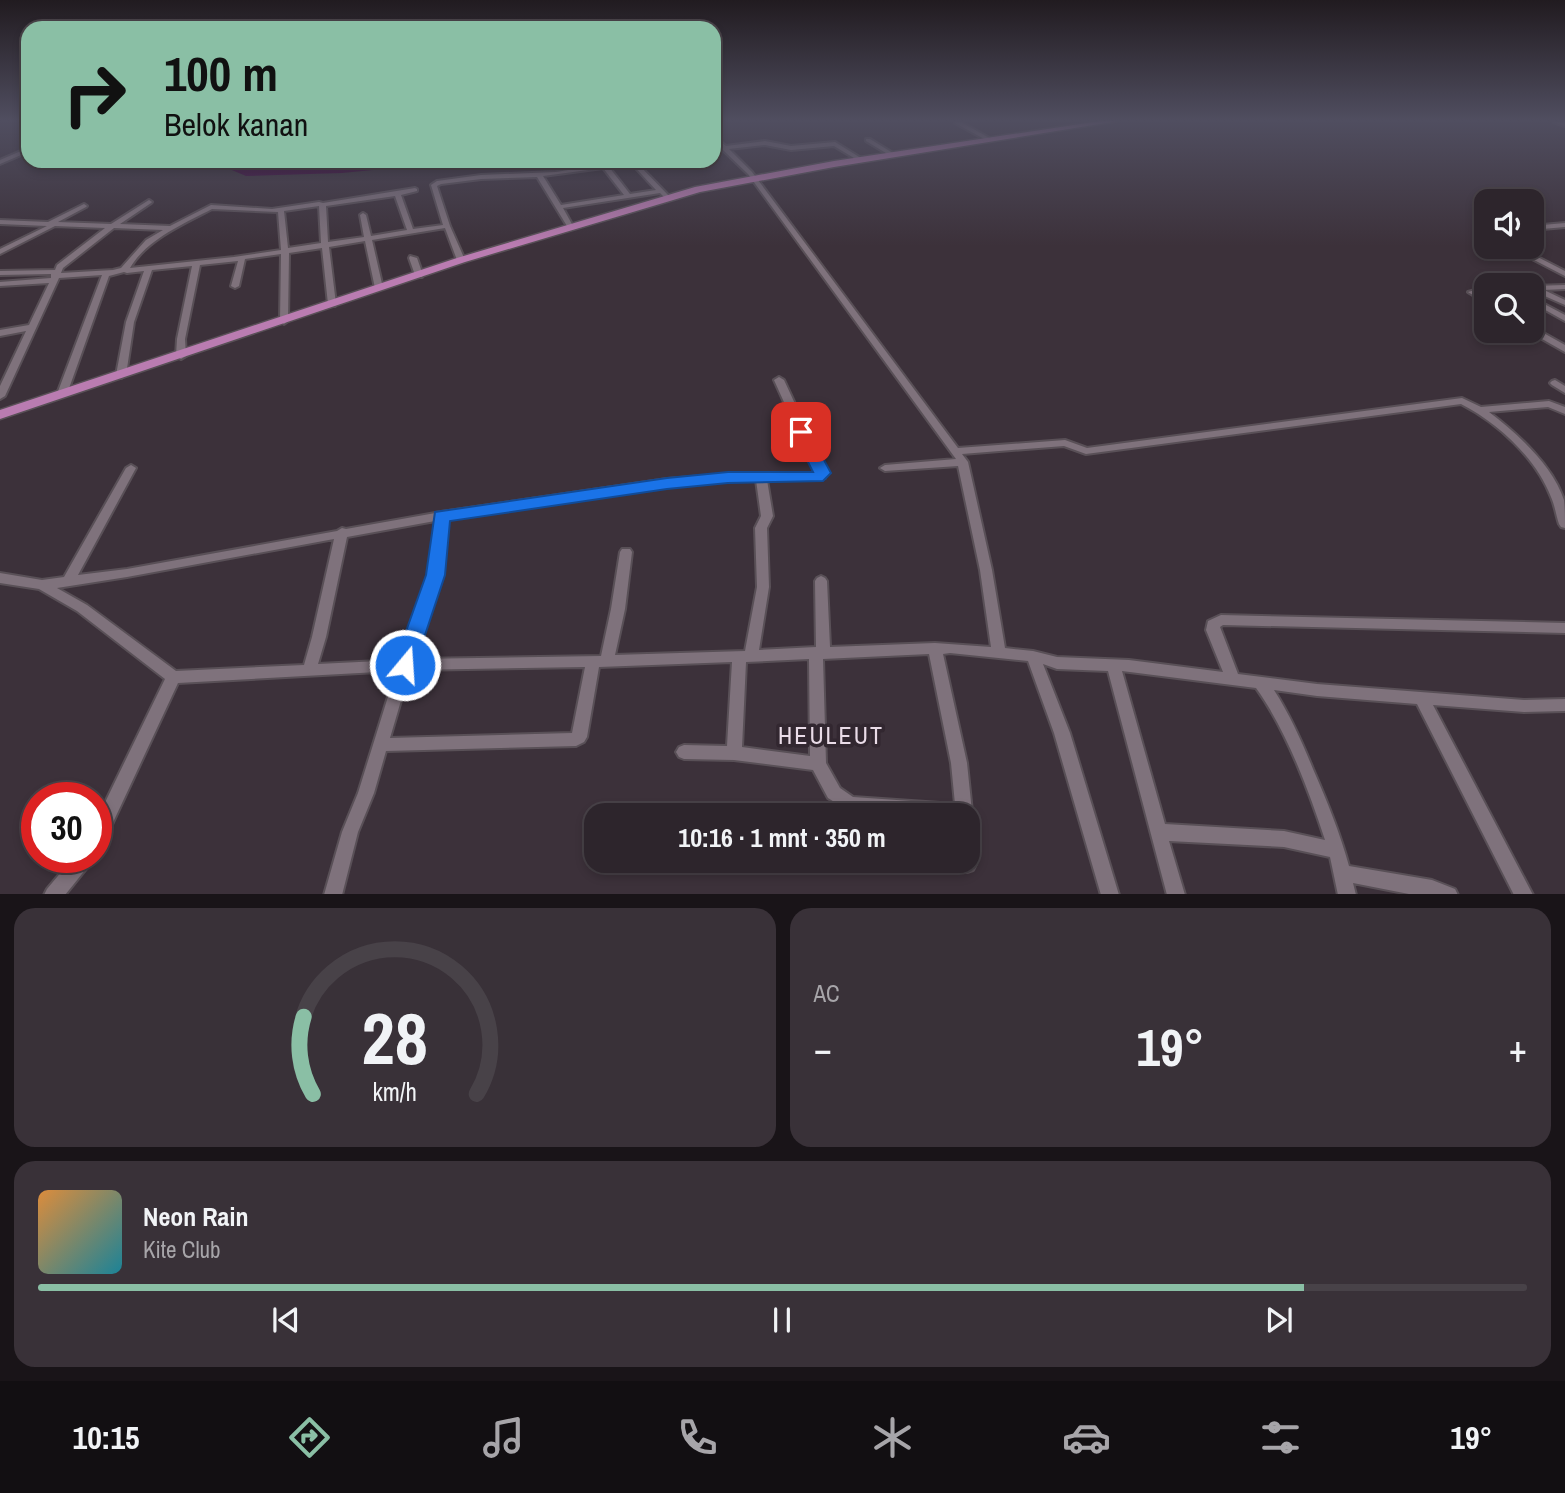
<!DOCTYPE html>
<html lang="id">
<head>
<meta charset="utf-8">
<style>
	body { margin:0; font-family:"Archivo Narrow",sans-serif; background:#393138; color:#f1f3f6; height:100vh; display:flex; flex-direction:column; font-size:26px; white-space:nowrap }
	* { box-sizing:border-box; margin:0 }
	p { font-size:23px; color:#a7a5a9 }
	.icon { flex:none; width:38px; height:38px; fill:none; stroke:currentColor; stroke-width:2; stroke-linecap:round; stroke-linejoin:round }
	.map { position:relative; height:894px; overflow:hidden }
	.sheet { display:flex; flex-direction:column; gap:14px; padding:14px; background:#191418; flex:1 }
	.sheet>* { flex:none }
	.hud { position:absolute; left:21px; top:21px; width:700px; height:147px; border-radius:21px; box-shadow:0 4px 10px #0003,0 0 0 2px #484248; background:#8abfa5; color:#111; overflow:hidden }
	.buttons { position:absolute; left:1474px; top:189px; display:grid; gap:14px }
	.buttons a { display:grid; place-items:center; width:70px; height:70px; border-radius:14px; background:#2d252c; box-shadow:0 4px 10px #0003,0 0 0 2px #484248; font-size:35px }
	.speed { position:absolute; left:21px; top:782px; display:flex; gap:14px; font-size:35px; font-weight:700; text-align:center }
	.speed>* { display:grid; place-content:center; width:91px; height:91px; border-radius:50%; background:#2d252c; box-shadow:0 4px 10px #0003,0 0 0 2px #484248; line-height:1 }
	.speed .limit { border:10px solid #d22; background:#fff; color:#111 }
	.pin { position:absolute; display:grid; place-items:center; width:60px; height:60px; color:#fff; margin:-30px; border-radius:14px; box-shadow:0 4px 10px #0006 }
	.me { position:absolute; width:77px; margin:-38px; rotate:18deg; stroke-linejoin:round; filter:drop-shadow(0 0 5px #0008) }
	.turn { display:flex; align-items:center; gap:24px; height:147px; padding:0 28px; font-size:32px }
	.turn .icon { width:91px; height:91px; stroke-width:2.5 }
	.turn b { display:block; font-size:49px; line-height:60px }
	.big { font-size:52px; font-weight:700; line-height:1.1 }
	.sheet .widget { flex:1; display:flex; flex-direction:column; justify-content:center; gap:10px; min-width:0; padding:0 24px; border-radius:21px; background:#393138 }
	.sheet .dial { align-items:center; gap:0 }
	.dial svg { height:182px; overflow:visible; fill:none; stroke:#484248; stroke-width:7; stroke-linecap:round; text-anchor:middle }
	.dial text { fill:#f1f3f6; stroke:none }
	.song { display:flex; align-items:center; gap:21px }
	.cover { width:84px; height:84px; border-radius:10px; background:linear-gradient(135deg,hsl(30 70% 55%),hsl(190 70% 35%)) }
	.played { height:7px; border-radius:4px; background:linear-gradient(90deg,#8abfa5 85%,#484248 85%) }
	.keys { display:flex; justify-content:space-around; direction:ltr }
	.heat { display:flex; justify-content:space-between; align-items:center; font-size:38px; direction:ltr }
	.sheet .tiles { flex:1; display:grid; gap:14px; grid-template-columns:1fr 1fr }
	.widget:last-child { grid-column:span 2 }
	.trip { position:absolute; left:584px; top:803px; width:396px; height:70px; border-radius:21px; background:#2d252c; box-shadow:0 4px 10px #0003,0 0 0 2px #484248; font-weight:700; line-height:70px; text-align:center }
	.menu { display:flex; height:112px; justify-content:space-around; align-items:center; background:#120f12; color:#a7a5a9 }
	.menu .icon { width:49px; height:49px }
	.menu .current { color:#8abfa5 }
	.menu b { font-size:32px; color:#f1f3f6 }
	.map>svg:first-child { display:block }
	.lines { fill:none; stroke-linecap:round; stroke-linejoin:round }
	.river { fill:#3d0039; fill-rule:evenodd }
	.street-casing { stroke:#595057; stroke-width:4 }
	.primary-casing { stroke:#595057; stroke-width:3 }
	.street { fill:#7f727c; fill-rule:evenodd }
	.primary { fill:#ba7cb1; fill-rule:evenodd }
	.route { fill:#1a73e8; stroke:#114b97; stroke-width:2 }
	.labels { text-anchor:middle; dominant-baseline:central; stroke-width:7; stroke-linejoin:round; paint-order:stroke }
	.near-quarter-label { font-size:24px; letter-spacing:2px; fill:#eadce8; stroke:#322730 }
</style>
</head>
<body>
<div class="map">
<svg width="1565" height="895" viewBox="0 0 1565 895">
	<rect width="100%" height="100%" fill="#3c313a"/>
	<g class="lines">
		<path class="river" d="M 714,121 L 727,121 L 714,125 Z
			M 227,161 L 239,161 L 238,164 L 248,168 L 430,161 L 424,165 L 342,173 L 246,176 L 227,168 Z"/>
		<g class="street-casing">
			<path id="street" d="M 955,121 L 959,121 L 993,140 L 988,141 L 955,123 Z
				M 1552,121 L 1565,122 L 1565,126 L 1553,122 Z
				M 866,139 L 870,139 L 896,155 L 891,156 L 866,141 Z
				M 765,141 L 791,146 L 835,142 L 864,160 L 859,161 L 834,146 L 791,150 L 765,145 L 729,149 L 752,172 L 958,448 L 1065,440 L 1087,448 L 1462,398 L 1481,407 L 1549,401 L 1565,407 L 1565,414 L 1548,407 L 1489,412 C 1517,433 1553,466 1564,500 C 1565,509 1565,519 1565,528 L 1561,527 L 1559,524 C 1556,515 1555,506 1551,497 C 1536,458 1498,423 1461,404 L 1086,454 L 1064,446 L 962,454 L 968,462 L 992,570 L 1005,648 L 1033,651 L 1057,657 L 1129,660 L 1223,672 L 1206,630 L 1208,621 L 1221,615 L 1565,623 L 1565,633 L 1223,625 L 1220,627 L 1238,674 L 1317,684 L 1524,700 L 1565,699 L 1565,711 L 1524,712 L 1433,705 L 1533,895 L 1514,895 L 1417,704 L 1317,696 L 1274,690 C 1290,715 1302,742 1313,769 C 1327,801 1340,833 1349,866 L 1432,880 L 1455,889 L 1458,895 L 1414,895 L 1353,883 L 1356,895 L 1338,895 L 1330,857 L 1284,847 L 1169,841 L 1185,895 L 1167,895 L 1108,671 L 1057,669 L 1043,664 L 1070,733 L 1119,895 L 1101,895 L 1054,733 L 1028,661 L 950,653 L 943,654 L 967,763 L 972,812 L 972,816 L 968,822 L 968,816 L 906,816 L 850,812 L 828,798 L 813,770 L 734,760 L 684,759 L 679,757 L 676,752 L 679,747 L 684,745 L 727,746 L 732,662 L 599,667 L 587,737 L 584,742 L 576,746 L 386,751 L 374,793 L 358,832 L 342,895 L 324,895 L 342,832 L 358,793 L 396,671 L 178,683 L 102,846 L 96,848 L 96,821 L 165,679 L 77,611 L 39,589 L 0,583 L 0,573 L 42,580 L 64,577 L 126,468 L 131,465 L 136,468 L 78,575 L 127,569 L 337,531 L 342,528 L 346,529 L 441,512 L 667,479 L 728,474 L 816,473 L 774,380 L 779,377 L 784,380 L 827,473 L 825,478 L 821,479 L 767,480 L 773,516 L 767,528 L 769,587 L 759,650 L 816,647 L 815,581 L 817,578 L 821,576 L 825,578 L 827,581 L 830,647 L 935,643 L 991,647 L 980,570 L 958,466 L 885,471 L 880,468 L 885,465 L 956,459 L 748,174 L 723,150 L 714,151 L 714,147 L 720,147 L 718,144 L 721,142 L 726,146 ZM 728,480 L 756,480 L 761,516 L 755,528 L 757,587 L 745,651 L 615,655 L 625,609 L 632,552 L 630,549 L 622,549 L 620,552 L 611,609 L 601,656 L 414,659 L 441,575 L 447,519 L 667,487 ZM 435,521 L 429,575 L 400,660 L 318,664 L 326,637 L 347,537 ZM 334,539 L 312,637 L 304,665 L 176,671 L 87,605 L 57,588 L 127,577 ZM 929,654 L 951,763 L 955,804 L 853,797 L 840,788 L 826,763 L 823,659 ZM 809,659 L 810,756 L 742,747 L 746,662 ZM 585,667 L 572,733 L 390,738 L 410,670 ZM 1122,671 L 1256,688 C 1286,729 1309,791 1325,840 L 1284,831 L 1165,824 Z
				M 28,148 L 28,152 L 0,164 L 0,160 Z
				M 622,161 L 635,161 L 669,196 L 669,198 L 665,198 L 660,193 L 563,208 L 573,226 L 570,228 L 567,226 L 537,177 L 481,179 L 441,184 L 437,186 L 450,226 L 465,260 L 464,262 L 457,260 L 445,228 L 372,240 L 383,288 L 379,290 L 375,288 L 365,241 L 329,247 L 336,304 L 335,306 L 332,306 L 328,304 L 322,248 L 289,253 L 288,321 L 284,324 L 280,321 L 281,254 L 245,259 L 239,286 L 235,288 L 231,286 L 238,261 L 200,265 L 185,339 L 186,356 L 181,359 L 176,356 L 177,339 L 192,266 L 152,270 L 134,322 L 126,375 L 121,378 L 116,375 L 126,322 L 144,271 L 127,273 L 124,272 L 109,276 L 67,394 L 62,397 L 57,394 L 102,275 L 59,278 L 5,396 L 0,399 L 0,386 L 26,331 L 0,336 L 0,330 L 29,325 L 49,283 L 0,286 L 0,282 L 51,278 L 51,274 L 0,275 L 0,271 L 55,270 L 57,265 L 105,228 L 55,226 L 0,254 L 0,249 L 47,226 L 0,224 L 0,220 L 48,222 L 84,204 L 87,206 L 86,207 L 58,222 L 111,224 L 149,200 L 152,202 L 151,203 L 120,224 L 170,226 L 211,205 L 272,209 L 319,202 L 323,203 L 415,188 L 417,189 L 417,191 L 401,195 L 413,229 L 443,225 L 431,185 L 437,181 L 481,175 L 556,172 ZM 631,163 L 656,190 L 630,194 L 609,167 ZM 603,168 L 624,195 L 561,205 L 543,176 ZM 395,196 L 407,230 L 371,236 L 366,215 L 363,213 L 360,215 L 364,237 L 328,242 L 326,206 ZM 319,206 L 321,243 L 288,248 L 284,211 ZM 212,209 L 278,212 L 281,250 L 234,257 L 130,268 C 146,240 183,224 212,209 ZM 114,228 L 163,230 L 146,240 L 121,268 L 113,270 L 61,273 L 63,268 Z
				M 1565,223 L 1565,227 L 1531,230 L 1531,226 Z
				M 1509,247 L 1518,247 L 1565,271 L 1565,276 Z
				M 410,256 L 417,258 L 423,275 L 422,277 L 419,277 L 415,275 L 409,258 Z
				M 1565,285 L 1565,289 L 1544,290 L 1565,300 L 1565,305 L 1531,290 L 1531,286 L 1533,286 Z
				M 1486,287 L 1486,291 L 1479,293 L 1486,297 L 1486,303 L 1468,292 Z
				M 1531,297 L 1565,315 L 1565,321 L 1531,302 Z
				M 1531,326 L 1565,345 L 1565,352 L 1528,331 L 1531,331 Z
				M 1555,380 L 1565,386 L 1565,393 L 1552,385 L 1550,383 L 1552,381 Z
				M 968,853 L 973,855 L 976,864 L 973,870 L 967,872 L 961,870 L 958,861 L 968,861 Z
				M 73,858 L 93,858 L 90,864 L 65,895 L 44,895 L 47,889 Z"/>
		</g>
		<g class="primary-casing">
			<path id="primary" d="M 1100,121 L 1118,121 L 834,167 L 700,192 L 465,262 L 0,419 L 0,410 L 457,258 L 695,187 L 834,161 Z"/>
		</g>
		<use href="#street" class="street"/>
		<use href="#primary" class="primary"/>
	</g>
	<linearGradient id="sky" x2="0" y2="1"><stop stop-color="#211b20"/><stop offset="0.49" stop-color="#504e60"/><stop offset="1" stop-color="#504e60" stop-opacity="0"/></linearGradient>
	<rect width="1565" height="246" fill="url(#sky)"/>
	<path class="route" d="M 801,427 L 809,432 L 831,473 L 823,481 L 728,483 L 667,489 L 450,521 L 445,575 L 415,665 L 412,671 L 405,673 L 397,671 L 394,665 L 426,575 L 435,512 L 667,478 L 728,472 L 813,472 L 793,432 Z"/>
	<g class="labels">
		<g class="near-quarter-label">
			<text x="831" y="735">HEULEUT</text>
		</g>
	</g>
</svg>
<div class="buttons">
<a><svg class="icon" aria-label="sound" viewBox="0 0 24 24"><path d="M4 9h4l5-4v14l-5-4H4zM17 9q2 3 0 6"/></svg></a>
<a><svg class="icon" aria-label="search" viewBox="0 0 24 24"><circle cx="10" cy="10" r="6"/><path d="M15 15l6 6"/></svg></a>
</div>
<div class="speed"><div class="limit">30</div></div>
<div class="pin" style="left:801px;top:432px;background:#d93025"><svg class="icon" aria-label="arrive" viewBox="0 0 24 24"><path d="M6 21V4h12l-3 4 3 4H6"/></svg></div>
<svg class="me" style="left:405px;top:665px" viewBox="-20 -20 40 40"><circle r="17" fill="#1a73e8" stroke="#fff" stroke-width="3"/><path d="M0-11L8 9 0 5-8 9z" fill="#fff"/></svg>
<div class="trip">10:16 · 1 mnt · 350 m</div>
<div class="hud">
<div class="turn"><svg class="icon" aria-label="right" viewBox="0 0 24 24"><path d="M7 20v-9h11M14 6l5 5-5 5"/></svg><div><b>100 m</b>Belok kanan</div></div>
</div>
</div>
<section class="sheet">
<div class="tiles">
<div class="widget dial"><svg viewBox="0 0 100 80">
<path d="M14 69A42 42 0 1 1 86 69"/>
<path d="M14 69A42 42 0 0 1 10 35" stroke="#8abfa5"/>
<text x="50" y="56" font-size="32" font-weight="700">28</text>
<text x="50" y="72" font-size="11">km/h</text>
</svg></div>
<div class="widget"><p>AC</p>
<div class="heat"><a>−</a><b class="big">19°</b><a>+</a></div>
</div>
<div class="widget">
<div class="song"><i class="cover"></i><div><b>Neon Rain</b><p>Kite Club</p></div></div>
<div class="played"></div>
<div class="keys"><svg class="icon" aria-label="previous" viewBox="0 0 24 24"><path d="M18 5L8 12l10 7zM5 5v14"/></svg><svg class="icon" aria-label="pause" viewBox="0 0 24 24"><path d="M8 5v14M16 5v14"/></svg><svg class="icon" aria-label="next" viewBox="0 0 24 24"><path d="M6 5l10 7-10 7zM19 5v14"/></svg></div>
</div>
</div>
</section>
<nav class="menu">
<b>10:15</b>
<svg class="icon current" aria-label="directions" viewBox="0 0 24 24"><path d="M12 3l9 9-9 9-9-9zM9 14v-3h6M13 9l2 2-2 2"/></svg>
<svg class="icon" aria-label="music" viewBox="0 0 24 24"><path d="M9 18V5l10-2v13"/><circle cx="6" cy="18" r="3"/><circle cx="16" cy="16" r="3"/></svg>
<svg class="icon" aria-label="phone" viewBox="0 0 24 24"><path d="M5 4h4l2 5-3 2q2 4 5 5l2-3 5 2v4C11 20 4 13 5 4z"/></svg>
<svg class="icon" aria-label="climate" viewBox="0 0 24 24"><path d="M12 3v18M4 7l16 10M4 17L20 7"/></svg>
<svg class="icon" aria-label="car" viewBox="0 0 24 24"><path d="M5 17H2v-5l4-1 3-4h7l3 4 3 1v5h-3M9 17h6M6 11h13"/><circle cx="7" cy="17" r="2"/><circle cx="17" cy="17" r="2"/></svg>
<svg class="icon" aria-label="filters" viewBox="0 0 24 24"><path d="M4 7h16M4 17h16"/><circle cx="9" cy="7" r="2"/><circle cx="15" cy="17" r="2"/></svg>
<b>19°</b>
</nav>
</body>
</html>
